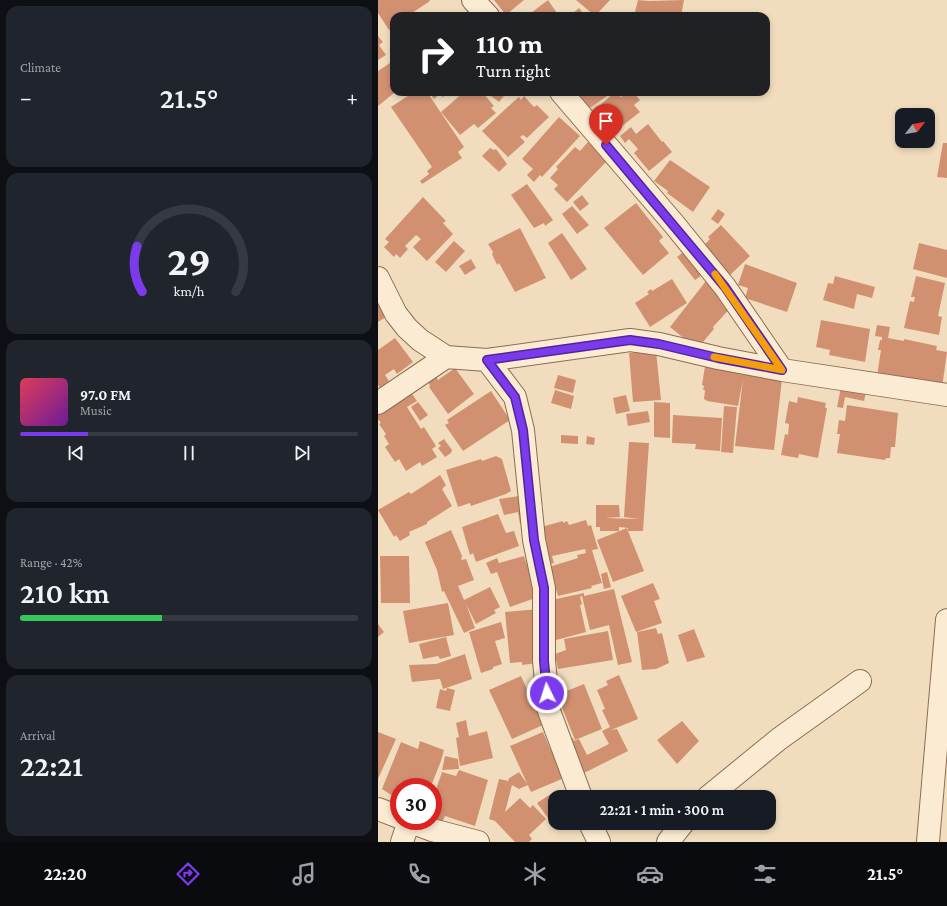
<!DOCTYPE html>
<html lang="en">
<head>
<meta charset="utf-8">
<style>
	body { margin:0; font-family:"Crimson Pro",serif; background:#20242c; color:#f1f3f6; height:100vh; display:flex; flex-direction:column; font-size:15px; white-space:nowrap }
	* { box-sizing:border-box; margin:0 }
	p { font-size:13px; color:#9ea1a6 }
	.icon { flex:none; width:22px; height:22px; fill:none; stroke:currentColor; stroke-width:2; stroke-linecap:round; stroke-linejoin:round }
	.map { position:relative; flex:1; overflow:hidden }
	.panel { display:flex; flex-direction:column; gap:6px; padding:6px; background:#0d0f14; width:378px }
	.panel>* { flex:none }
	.top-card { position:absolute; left:12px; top:12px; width:380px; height:84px; border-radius:12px; box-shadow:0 2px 6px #0003; background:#202124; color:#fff; overflow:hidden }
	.needle { width:26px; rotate:59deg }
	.controls { position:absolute; left:517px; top:108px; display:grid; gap:8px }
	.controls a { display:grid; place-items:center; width:40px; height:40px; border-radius:8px; background:#171b24; box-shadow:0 2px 6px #0003; font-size:20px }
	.speed { position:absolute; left:12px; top:778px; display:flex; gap:8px; font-size:20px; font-weight:700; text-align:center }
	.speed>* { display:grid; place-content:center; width:52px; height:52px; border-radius:50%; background:#171b24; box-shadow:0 2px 6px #0003; line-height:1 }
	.speed .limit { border:6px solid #d22; background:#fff; color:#111 }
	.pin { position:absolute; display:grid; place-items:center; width:34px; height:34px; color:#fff; margin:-41px -17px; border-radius:50% 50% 50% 0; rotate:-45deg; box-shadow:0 0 4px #0007 }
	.pin .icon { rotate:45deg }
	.me { position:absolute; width:44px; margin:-22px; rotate:356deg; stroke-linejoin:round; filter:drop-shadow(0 0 3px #0008) }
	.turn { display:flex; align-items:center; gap:14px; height:84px; padding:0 20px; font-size:18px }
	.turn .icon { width:52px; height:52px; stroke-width:2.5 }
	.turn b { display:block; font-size:28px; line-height:34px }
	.big { font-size:30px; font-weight:600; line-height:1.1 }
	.panel .tile { flex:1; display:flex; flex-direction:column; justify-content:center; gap:6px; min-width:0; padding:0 14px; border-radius:12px; background:#20242c }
	.panel .dial { align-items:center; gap:0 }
	.dial svg { height:104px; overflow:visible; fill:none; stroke:#363941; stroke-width:7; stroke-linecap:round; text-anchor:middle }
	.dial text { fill:#f1f3f6; stroke:none }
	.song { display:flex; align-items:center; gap:12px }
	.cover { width:48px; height:48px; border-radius:6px; background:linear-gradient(135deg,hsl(350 70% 55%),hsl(280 70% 35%)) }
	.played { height:4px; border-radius:2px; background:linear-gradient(90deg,#7c3aed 20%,#363941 20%) }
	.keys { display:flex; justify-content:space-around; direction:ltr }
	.heat { display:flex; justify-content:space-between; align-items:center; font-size:22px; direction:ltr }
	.charge { height:6px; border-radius:3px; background:linear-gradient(90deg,#34c759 42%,#363941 0) }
	.trip { position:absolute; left:170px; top:790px; width:228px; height:40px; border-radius:12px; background:#171b24; box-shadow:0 2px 6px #0003; font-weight:600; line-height:40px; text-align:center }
	.dock { display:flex; height:64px; justify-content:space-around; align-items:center; background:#090b0e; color:#9ea1a6 }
	.dock .icon { width:28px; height:28px }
	.dock .on { color:#7c3aed }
	.dock b { font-size:18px; color:#f1f3f6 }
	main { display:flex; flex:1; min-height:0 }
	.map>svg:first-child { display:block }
	.building { fill:#d19171 }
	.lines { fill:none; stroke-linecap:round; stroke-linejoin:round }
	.minor-casing { stroke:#8a6d56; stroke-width:24 }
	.minor { stroke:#fbebd2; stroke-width:22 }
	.route-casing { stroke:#51269a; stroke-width:10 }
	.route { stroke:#7c3aed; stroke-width:7 }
	.slow { stroke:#f59e0b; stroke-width:7 }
</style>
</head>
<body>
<main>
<section class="panel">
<div class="tile"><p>Climate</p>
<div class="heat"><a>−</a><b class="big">21.5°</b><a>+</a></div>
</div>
<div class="tile dial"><svg viewBox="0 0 100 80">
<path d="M14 69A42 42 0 1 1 86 69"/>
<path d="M14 69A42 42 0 0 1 10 34" stroke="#7c3aed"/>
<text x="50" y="56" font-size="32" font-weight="700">29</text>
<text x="50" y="72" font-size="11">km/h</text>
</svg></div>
<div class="tile">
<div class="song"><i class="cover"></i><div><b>97.0 FM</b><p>Music</p></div></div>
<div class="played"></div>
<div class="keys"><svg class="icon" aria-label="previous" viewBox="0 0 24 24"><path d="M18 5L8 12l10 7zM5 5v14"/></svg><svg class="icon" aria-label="pause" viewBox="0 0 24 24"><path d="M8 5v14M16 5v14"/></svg><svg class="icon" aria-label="next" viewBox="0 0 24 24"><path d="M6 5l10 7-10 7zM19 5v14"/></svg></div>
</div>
<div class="tile"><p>Range · 42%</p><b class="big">210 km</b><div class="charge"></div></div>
<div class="tile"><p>Arrival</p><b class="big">22:21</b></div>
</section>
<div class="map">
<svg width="569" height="842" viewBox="0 0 569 842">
	<rect width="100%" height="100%" fill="#f1ddbe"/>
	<path class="building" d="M 0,0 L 51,0 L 52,1 L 31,15 L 29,14 L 26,16 L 16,16 L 16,27 L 11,30 L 0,13 Z
		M 116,0 L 146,0 L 128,15 Z
		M 170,0 L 181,16 L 149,16 Z
		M 198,0 L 232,0 L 217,16 Z
		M 260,0 L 271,1 L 306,0 L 303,16 L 256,16 Z
		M 201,8 L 207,16 L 196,16 L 194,14 Z
		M 0,36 L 5,42 L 1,45 L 8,55 L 0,60 Z
		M 15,61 L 16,93 L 0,106 L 0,71 Z
		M 36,92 L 49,92 L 86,147 L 80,152 L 84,158 L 44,184 L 42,181 L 51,174 L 49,171 L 54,167 L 13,107 Z
		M 51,92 L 72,92 L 65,97 L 62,94 L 56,99 Z
		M 86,92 L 104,92 L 116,106 L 113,108 L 118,113 L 100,128 L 96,124 L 82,135 L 63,112 Z
		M 108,92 L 129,92 L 121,102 Z
		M 206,92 L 235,92 L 209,110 L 200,96 Z
		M 237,92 L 243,97 L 248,92 L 255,92 L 262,100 L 256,105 L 262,112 L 239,130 L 220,107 Z
		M 146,96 L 156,107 L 159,105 L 171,117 L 149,138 L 145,135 L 142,137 L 147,142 L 130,157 L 104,131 L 134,103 L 141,97 L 143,100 Z
		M 181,117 L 202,136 L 164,177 L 162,175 L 156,182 L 149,175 L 155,169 L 144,159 Z
		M 270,124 L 284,142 L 285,141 L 294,152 L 271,171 L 256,153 L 260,149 L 251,139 L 247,143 L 242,136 L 253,127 L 258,134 Z
		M 210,142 L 230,160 L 189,202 L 176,189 L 180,185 L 172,178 L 180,169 L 178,167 L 197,147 L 202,151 Z
		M 565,143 L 569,143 L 569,178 L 559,177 Z
		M 112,148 L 116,150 L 118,149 L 129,164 L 121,172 L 104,156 Z
		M 292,160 L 332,187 L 315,212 L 289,193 L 290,191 L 276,181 Z
		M 149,184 L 175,220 L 167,226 L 166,223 L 156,228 L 133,195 Z
		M 204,195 L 211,204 L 202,211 L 195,202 Z
		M 45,197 L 68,221 L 65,223 L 75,234 L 49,261 L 35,247 L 43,239 L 38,235 L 27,246 L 30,249 L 22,258 L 18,254 L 16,257 L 6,247 L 11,242 L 7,239 Z
		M 258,203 L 285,237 L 281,241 L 291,253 L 265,275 L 226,228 Z
		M 194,206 L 211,225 L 199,234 L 184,214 Z
		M 340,209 L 347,214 L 340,224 L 333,219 Z
		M 343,225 L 372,256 L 352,275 L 325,246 L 332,239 L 330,237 Z
		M 142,228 L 168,278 L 137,292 L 121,263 L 119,265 L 114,254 L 115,252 L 110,244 Z
		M 184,233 L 209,269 L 193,280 L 170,243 Z
		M 76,241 L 87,251 L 68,272 L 57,262 Z
		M 541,243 L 569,250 L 569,278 L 535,269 Z
		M 309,249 L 327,273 L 317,280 L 299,257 Z
		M 93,259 L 98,268 L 87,275 L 81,266 Z
		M 367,264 L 419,283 L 409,312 L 367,298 L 370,288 L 360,285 Z
		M 457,276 L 497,287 L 494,298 L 479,294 L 476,309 L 445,300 L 450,283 L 455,284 Z
		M 538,276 L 567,283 L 560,316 L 564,317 L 561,335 L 526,328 L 532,301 L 536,302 L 537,297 L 533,297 Z
		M 294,279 L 309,303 L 272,327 L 257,303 L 271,294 L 269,292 L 273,289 L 274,291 Z
		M 328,281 L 356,304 L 335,327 L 336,329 L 319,349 L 292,327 Z
		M 0,294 L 13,314 L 0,322 Z
		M 443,320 L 492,329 L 487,362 L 451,355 L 452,350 L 438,347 Z
		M 499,325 L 512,327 L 510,338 L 526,341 L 526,339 L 559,346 L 558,350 L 569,352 L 564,388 L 499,376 L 503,350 L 500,350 L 502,340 L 504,340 L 504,337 L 497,336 Z
		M 17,338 L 35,362 L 19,374 L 16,369 L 7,375 L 11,381 L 2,388 L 0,385 L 0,350 Z
		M 278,351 L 283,400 L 255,402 L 251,353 Z
		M 328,360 L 366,367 L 365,374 L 404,379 L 396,450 L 357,446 L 365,379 L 360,406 L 329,401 L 326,399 L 327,390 L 325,390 L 326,386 L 324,385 Z
		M 77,368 L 96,394 L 70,414 L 51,387 L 52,386 L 49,378 L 56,373 L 60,380 Z
		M 180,375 L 198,380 L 195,393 L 176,388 Z
		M 463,387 L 488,392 L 486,401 L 467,397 L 465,408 L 459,407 Z
		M 177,390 L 196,396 L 193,409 L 173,403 Z
		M 32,391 L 39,401 L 29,407 L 43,429 L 46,427 L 58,446 L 54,449 L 59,457 L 44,466 L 42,462 L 28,471 L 21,459 L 17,462 L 7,447 L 11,444 L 6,436 L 8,434 L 1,424 L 3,423 L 0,419 L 0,412 Z
		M 113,391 L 132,420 L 85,451 L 67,425 L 71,423 L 69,420 Z
		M 248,395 L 252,411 L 238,414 L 235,398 Z
		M 420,397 L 448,403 L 447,408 L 449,408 L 440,458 L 421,454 L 420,458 L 403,455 L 407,434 L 410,435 L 411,424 L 407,423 L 411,401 L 419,403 Z
		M 40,402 L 50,415 L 42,421 L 33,407 Z
		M 276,402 L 292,403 L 292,438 L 276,437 Z
		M 469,405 L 520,413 L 517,447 L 513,447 L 512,458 L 508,458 L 507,460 L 459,453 L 462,434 L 459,434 L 461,420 L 467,421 Z
		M 346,406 L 359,407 L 355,453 L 343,452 Z
		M 270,411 L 272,422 L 250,426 L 248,414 Z
		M 295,415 L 344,418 L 342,451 L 317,449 L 318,444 L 294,443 Z
		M 183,435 L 200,436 L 200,444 L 183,443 Z
		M 209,436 L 217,438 L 216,445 L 208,444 Z
		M 66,439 L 74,450 L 73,453 L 67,457 L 60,448 L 63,446 L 60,443 Z
		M 251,442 L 271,443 L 265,531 L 250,531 L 266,571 L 235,582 L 219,540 L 249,528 L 250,531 L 250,528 L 241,527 L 241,531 L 222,531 L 222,527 L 218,527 L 218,505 L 241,505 L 242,517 L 227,518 L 261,519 L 246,517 Z
		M 118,456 L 124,459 L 133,491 L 128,494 L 93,506 L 92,503 L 80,507 L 68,470 L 103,459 L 104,461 Z
		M 62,475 L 68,485 L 64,489 L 74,506 L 49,522 L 49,524 L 31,532 L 32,535 L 22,541 L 18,535 L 16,537 L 0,510 L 31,492 L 33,494 Z
		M 141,496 L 147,524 L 142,524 L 140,512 L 126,515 L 121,499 Z
		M 120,514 L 128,533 L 136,531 L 141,546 L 98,562 L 95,553 L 92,555 L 84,527 Z
		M 208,520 L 210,526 L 213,525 L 220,549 L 214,550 L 224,583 L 213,586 L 214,588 L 180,596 L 171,567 L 200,558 L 199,555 L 208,553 L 207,549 L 174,556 L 176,563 L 163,566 L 163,527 L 185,521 L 185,523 L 189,521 L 191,525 Z
		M 73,530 L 84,556 L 83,560 L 88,559 L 96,580 L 80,586 L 86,600 L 112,587 L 122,607 L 116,610 L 118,613 L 98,624 L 88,604 L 97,628 L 86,633 L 66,591 L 64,592 L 59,570 L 47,542 Z
		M 2,556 L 31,556 L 32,603 L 3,603 Z
		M 146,556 L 160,597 L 132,607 L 119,572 L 113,574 L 108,563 L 119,558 L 121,563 Z
		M 229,572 L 233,587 L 226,589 L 223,574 Z
		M 275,583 L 282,599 L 276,601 L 284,623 L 258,632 L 243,596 Z
		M 236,589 L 254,662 L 240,665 L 231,625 L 212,630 L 204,596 L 202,597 L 204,604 L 202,605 L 208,632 L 178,640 L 177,637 L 175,638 L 169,601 L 206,593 L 206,596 Z
		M 70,603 L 76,635 L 31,643 L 25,611 Z
		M 161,609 L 159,663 L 144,665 L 144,662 L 132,663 L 127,612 Z
		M 123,622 L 127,638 L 117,641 L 124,664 L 115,667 L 115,669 L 103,673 L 91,632 Z
		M 0,624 L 6,632 L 0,637 Z
		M 278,628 L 280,634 L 284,633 L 291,663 L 278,669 L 264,670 L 259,632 Z
		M 316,629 L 327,657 L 309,662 L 300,635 Z
		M 230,631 L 235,660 L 180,669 L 177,654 L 188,650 L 186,639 Z
		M 68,637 L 73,656 L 62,659 L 60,656 L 45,659 L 41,644 Z
		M 87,654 L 94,679 L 65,689 L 62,679 L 34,682 L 31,665 L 58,664 Z
		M 241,675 L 260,719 L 233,730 L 239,729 L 250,751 L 204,774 L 188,741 L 195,738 L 196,741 L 201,739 L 209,755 L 231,744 L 224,731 L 232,727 L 224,710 L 227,709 L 219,690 L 230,685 L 228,681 Z
		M 143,676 L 165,725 L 134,739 L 111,690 Z
		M 206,684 L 224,729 L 197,740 L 179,695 Z
		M 69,688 L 77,690 L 72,711 L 58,708 L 62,689 L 68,691 Z
		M 88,720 L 91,736 L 109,731 L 115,758 L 82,766 L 78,738 L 81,737 L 78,723 Z
		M 304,721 L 321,741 L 299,764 L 279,740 Z
		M 0,732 L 18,739 L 0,779 Z
		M 165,732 L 173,751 L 178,749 L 191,776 L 153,792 L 132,746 Z
		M 42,741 L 66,750 L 63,761 L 53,786 L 45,783 L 44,787 L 21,787 L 21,800 L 4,789 L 23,742 L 40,749 Z
		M 67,756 L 80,759 L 81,769 L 64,770 Z
		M 81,770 L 110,780 L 97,826 L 67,816 L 63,825 L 55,821 L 55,798 L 64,772 L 78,776 Z
		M 141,772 L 150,785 L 141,789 L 134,785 L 127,812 L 142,798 L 152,808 L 155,805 L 168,819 L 151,835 L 154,839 L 151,842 L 137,842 L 117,821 L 111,819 L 121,779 L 131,781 L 130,779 Z
		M 173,794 L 177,800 L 177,822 L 172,817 L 170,818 L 159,803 Z"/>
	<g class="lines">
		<g class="minor-casing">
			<path id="minor" d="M 95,0 L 110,16
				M 183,92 L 296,224 L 347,287 L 404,370 L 569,395
				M 0,278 L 18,314 L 29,328 L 42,340 L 68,357 L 109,360 L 137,397 L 145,430 L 156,540 L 166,588 L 166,661 L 171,711 L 203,797
				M 109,360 L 252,340 L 281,344 L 340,358 L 404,370
				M 0,403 L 68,357
				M 330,797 L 401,739 L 482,681
				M 0,809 L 21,817
				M 30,821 L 54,830 L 100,842
				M 212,823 L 221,842
				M 24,842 L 31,821
				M 290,842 L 305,823
				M 550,842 L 569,620"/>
		</g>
		<use href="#minor" class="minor"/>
	</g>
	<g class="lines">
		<g class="route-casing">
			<path id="route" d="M 169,693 L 166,661 L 166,588 L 156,540 L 145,430 L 137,397 L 109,360 L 252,340 L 281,344 L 340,358 L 404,370 L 347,287 L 228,145"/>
		</g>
		<use href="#route" class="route"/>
		<path class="slow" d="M 336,357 L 404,370 L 337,274"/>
	</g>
</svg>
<div class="controls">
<a><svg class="needle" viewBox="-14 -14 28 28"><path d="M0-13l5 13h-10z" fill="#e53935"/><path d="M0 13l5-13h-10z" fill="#9ea1a6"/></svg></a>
</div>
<div class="speed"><div class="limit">30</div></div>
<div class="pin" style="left:228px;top:145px;background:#d93025"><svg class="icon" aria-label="arrive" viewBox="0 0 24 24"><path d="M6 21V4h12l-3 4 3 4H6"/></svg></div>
<svg class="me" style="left:169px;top:693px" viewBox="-20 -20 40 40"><circle r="17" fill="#7c3aed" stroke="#fff" stroke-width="3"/><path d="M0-11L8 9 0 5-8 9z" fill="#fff"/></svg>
<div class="trip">22:21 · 1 min · 300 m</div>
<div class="top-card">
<div class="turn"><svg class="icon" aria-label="right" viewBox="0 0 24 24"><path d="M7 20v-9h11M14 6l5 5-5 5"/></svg><div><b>110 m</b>Turn right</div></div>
</div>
</div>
</main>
<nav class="dock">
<b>22:20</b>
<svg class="icon on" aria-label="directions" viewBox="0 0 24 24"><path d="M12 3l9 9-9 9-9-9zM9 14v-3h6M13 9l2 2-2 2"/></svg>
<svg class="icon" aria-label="music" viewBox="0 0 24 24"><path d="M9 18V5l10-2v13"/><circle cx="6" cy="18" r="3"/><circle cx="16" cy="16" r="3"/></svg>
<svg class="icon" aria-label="phone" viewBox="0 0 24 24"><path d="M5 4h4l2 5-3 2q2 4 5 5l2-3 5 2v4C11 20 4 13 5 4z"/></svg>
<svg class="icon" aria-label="climate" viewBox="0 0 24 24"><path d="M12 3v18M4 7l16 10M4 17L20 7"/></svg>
<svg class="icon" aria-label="car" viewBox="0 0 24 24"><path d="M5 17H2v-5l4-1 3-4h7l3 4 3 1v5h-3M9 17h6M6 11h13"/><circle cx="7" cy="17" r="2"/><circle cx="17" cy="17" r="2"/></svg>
<svg class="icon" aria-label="filters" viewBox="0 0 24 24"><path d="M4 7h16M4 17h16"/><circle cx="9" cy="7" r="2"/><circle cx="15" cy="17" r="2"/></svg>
<b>21.5°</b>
</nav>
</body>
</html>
